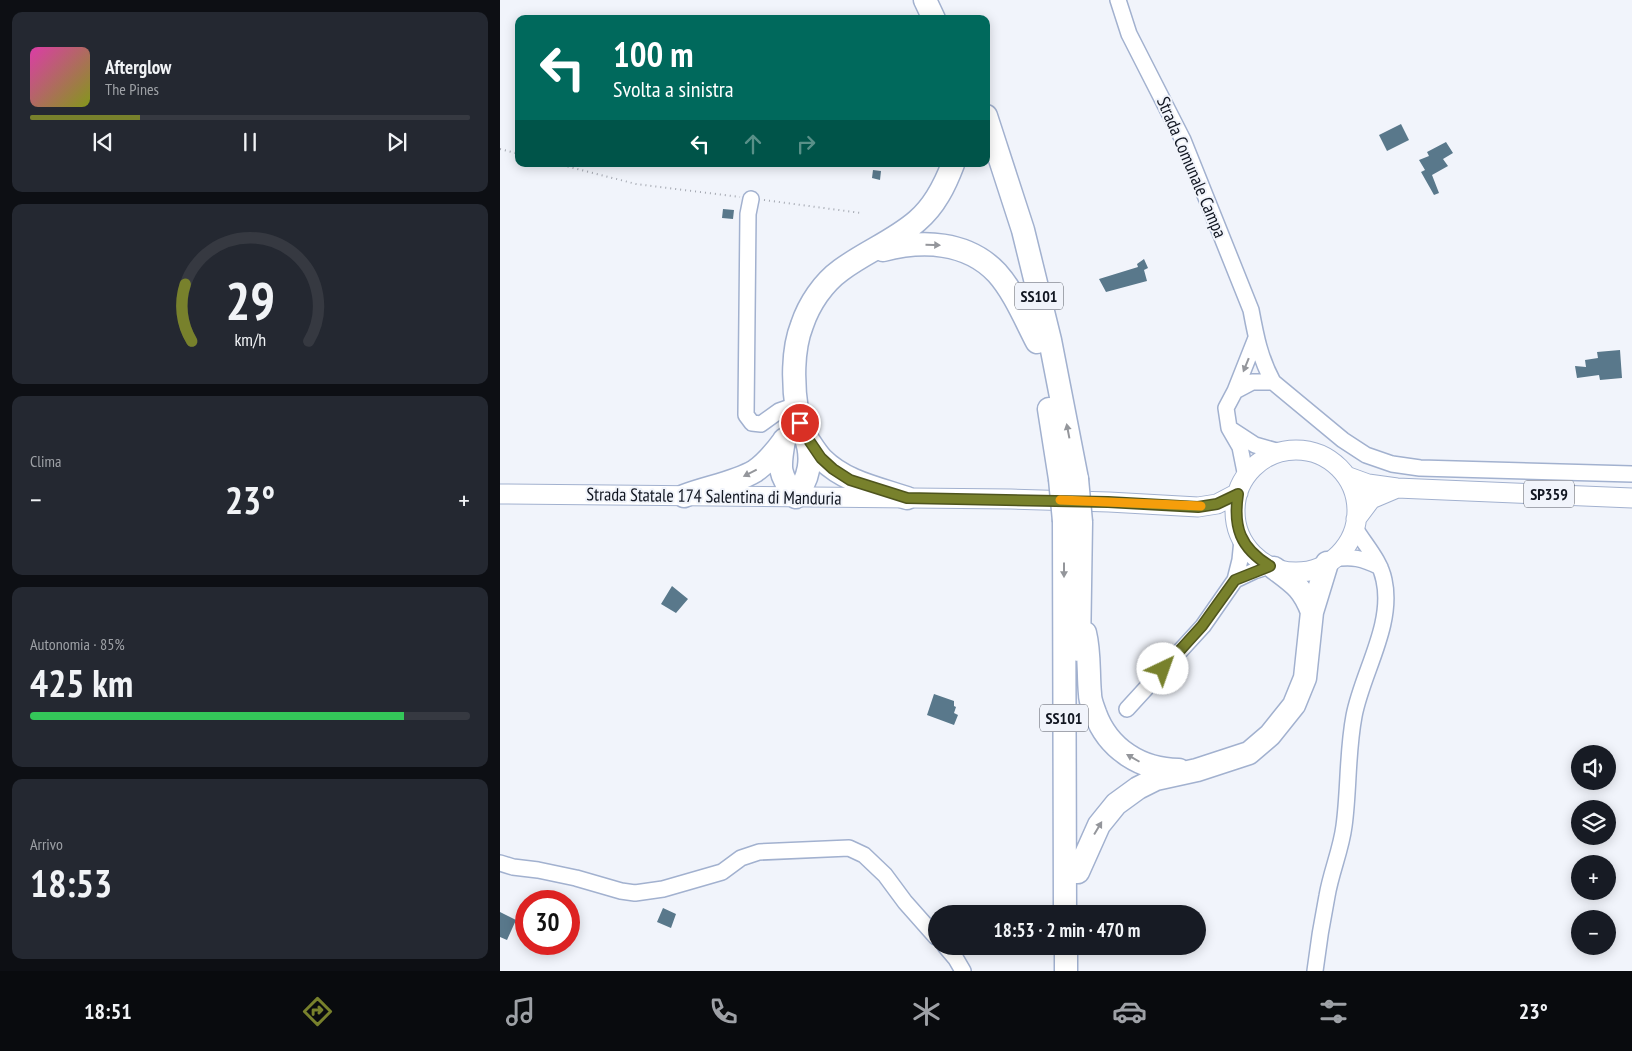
<!DOCTYPE html>
<html lang="it">
<head>
<meta charset="utf-8">
<style>
	body { margin:0; font-family:"PT Sans Narrow",sans-serif; background:#242831; color:#f1f3f6; height:100vh; display:flex; flex-direction:column; font-size:19px; white-space:nowrap }
	* { box-sizing:border-box; margin:0 }
	p { font-size:16px; color:#9ea1a6 }
	.icon { flex:none; width:28px; height:28px; fill:none; stroke:currentColor; stroke-width:2; stroke-linecap:round; stroke-linejoin:round }
	.map { position:relative; flex:1; overflow:hidden }
	.side { display:flex; flex-direction:column; gap:12px; padding:12px; background:#0d0f14; width:500px }
	.side>* { flex:none }
	.guide { position:absolute; left:15px; top:15px; width:475px; height:152px; border-radius:10px; box-shadow:0 2px 12px #0003; background:#00695c; color:#fff; overflow:hidden }
	.tools { position:absolute; left:1071px; top:745px; display:grid; gap:10px }
	.tools a { display:grid; place-items:center; width:45px; height:45px; border-radius:50%; background:#171b24; box-shadow:0 2px 12px #0003; font-size:25px }
	.speed { position:absolute; left:15px; top:890px; display:flex; gap:10px; font-size:25px; font-weight:700; text-align:center }
	.speed>* { display:grid; place-content:center; width:65px; height:65px; border-radius:50%; background:#171b24; box-shadow:0 2px 12px #0003; line-height:1 }
	.speed .limit { border:8px solid #d22; background:#fff; color:#111 }
	.pin { position:absolute; display:grid; place-items:center; width:42px; height:42px; color:#fff; margin:-21px; border:2px solid #fff; border-radius:50%; box-shadow:0 1px 5px #0007 }
	.me { position:absolute; width:55px; margin:-28px; rotate:42deg; stroke-linejoin:round; filter:drop-shadow(0 0 4px #0008) }
	.turn { display:flex; align-items:center; gap:18px; height:105px; padding:0 15px; font-size:22px }
	.turn .icon { width:65px; height:65px; stroke-width:2.5 }
	.turn b { display:block; font-size:35px; line-height:42px }
	.lanes { display:flex; align-items:center; height:48px; padding:0 15px; background:#0003; justify-content:center; gap:25px; direction:ltr }
	.lanes .off { opacity:.35 }
	.big { font-size:38px; font-weight:700; line-height:1.1 }
	.side .card { flex:1; display:flex; flex-direction:column; justify-content:center; gap:8px; min-width:0; padding:0 18px; border-radius:10px; background:#242831 }
	.side .dial { align-items:center; gap:0 }
	.dial svg { height:130px; overflow:visible; fill:none; stroke:#363941; stroke-width:7; stroke-linecap:round; text-anchor:middle }
	.dial text { fill:#f1f3f6; stroke:none }
	.song { display:flex; align-items:center; gap:15px }
	.cover { width:60px; height:60px; border-radius:8px; background:linear-gradient(135deg,hsl(320 70% 55%),hsl(70 70% 35%)) }
	.played { height:5px; border-radius:2px; background:linear-gradient(90deg,#78812c 25%,#363941 25%) }
	.keys { display:flex; justify-content:space-around; direction:ltr }
	.heat { display:flex; justify-content:space-between; align-items:center; font-size:28px; direction:ltr }
	.charge { height:8px; border-radius:4px; background:linear-gradient(90deg,#34c759 85%,#363941 0) }
	.trip { position:absolute; left:428px; top:905px; width:278px; height:50px; border-radius:25px; background:#171b24; box-shadow:0 2px 12px #0003; font-weight:700; line-height:50px; text-align:center }
	.tab-bar { display:flex; height:80px; justify-content:space-around; align-items:center; background:#090b0e; color:#9ea1a6 }
	.tab-bar .icon { width:35px; height:35px }
	.tab-bar .active { color:#78812c }
	.tab-bar b { font-size:22px; color:#f1f3f6 }
	main { display:flex; flex:1; min-height:0 }
	.map>svg:first-child { display:block }
	.building { fill:#59788b }
	.lines { fill:none; stroke-linecap:round; stroke-linejoin:round }
	.minor-casing { stroke:#a2b1cf; stroke-width:18 }
	.major-casing { stroke:#a2b1cf; stroke-width:21 }
	.highway-casing { stroke:#a2b1cf; stroke-width:25 }
	.path { stroke:#a3a7b0; stroke-width:2; stroke-dasharray:1 4; stroke-linecap:butt }
	.minor { stroke:#fff; stroke-width:15 }
	.major { stroke:#fff; stroke-width:19 }
	.highway { stroke:#fff; stroke-width:22 }
	.highway-bridge-casing { stroke:#a2b1cf; stroke-width:25; stroke-linecap:butt }
	.highway-bridge { stroke:#fff; stroke-width:22 }
	.oneway { fill:#94969b }
	.route-casing { stroke:#4e541d; stroke-width:12 }
	.route { stroke:#78812c; stroke-width:9 }
	.slow { stroke:#f59e0b; stroke-width:9 }
	.labels { text-anchor:middle; dominant-baseline:central; stroke-width:4; stroke-linejoin:round; paint-order:stroke }
	.shield { fill:#f1f4fb; stroke:#545962; stroke-width:1 }
	.shield-label { font-size:16px; font-weight:bold; fill:#111621 }
	.street-label { font-size:18px; fill:#111621; stroke:#f1f4fb }
</style>
</head>
<body>
<main>
<section class="side">
<div class="card">
<div class="song"><i class="cover"></i><div><b>Afterglow</b><p>The Pines</p></div></div>
<div class="played"></div>
<div class="keys"><svg class="icon" aria-label="previous" viewBox="0 0 24 24"><path d="M18 5L8 12l10 7zM5 5v14"/></svg><svg class="icon" aria-label="pause" viewBox="0 0 24 24"><path d="M8 5v14M16 5v14"/></svg><svg class="icon" aria-label="next" viewBox="0 0 24 24"><path d="M6 5l10 7-10 7zM19 5v14"/></svg></div>
</div>
<div class="card dial"><svg viewBox="0 0 100 80">
<path d="M14 69A42 42 0 1 1 86 69"/>
<path d="M14 69A42 42 0 0 1 10 34" stroke="#78812c"/>
<text x="50" y="56" font-size="32" font-weight="700">29</text>
<text x="50" y="72" font-size="11">km/h</text>
</svg></div>
<div class="card"><p>Clima</p>
<div class="heat"><a>−</a><b class="big">23°</b><a>+</a></div>
</div>
<div class="card"><p>Autonomia · 85%</p><b class="big">425 km</b><div class="charge"></div></div>
<div class="card"><p>Arrivo</p><b class="big">18:53</b></div>
</section>
<div class="map">
<svg width="1132" height="971" viewBox="0 0 1132 971">
	<rect width="100%" height="100%" fill="#f1f4fb"/>
	<path class="building" d="M 901,124 L 909,140 L 887,151 L 879,135 Z
		M 946,142 L 953,153 L 943,159 L 948,166 L 932,175 L 939,193 L 934,195 L 921,172 L 925,170 L 919,160 L 929,156 L 927,152 Z
		M 373,170 L 381,171 L 380,180 L 372,178 Z
		M 223,209 L 234,210 L 233,219 L 222,218 Z
		M 644,259 L 648,268 L 644,270 L 647,281 L 606,292 L 599,279 L 638,267 L 637,264 Z
		M 1120,350 L 1122,378 L 1100,380 L 1099,375 L 1077,378 L 1075,366 L 1086,367 L 1085,360 L 1098,358 L 1097,352 Z
		M 172,586 L 188,599 L 176,613 L 161,604 Z
		M 434,694 L 454,701 L 454,706 L 456,707 L 454,713 L 458,715 L 454,725 L 427,715 Z
		M 163,908 L 176,914 L 171,928 L 157,922 Z
		M 0,912 L 16,920 L 7,940 L 0,937 Z"/>
	<g class="lines">
		<g class="minor-casing">
			<path id="minor" d="M 618,0 L 629,34 L 683,140 L 751,310 C 756,337 760,358 773,382
				M 251,199 L 248,214 L 246,415 L 252,423 L 261,424 L 279,411 L 296,405
				M 735,391 L 756,338
				M 732,430 L 755,445 L 780,452
				M 746,477 L 740,447 L 729,428 L 726,408 L 735,391 L 752,382 L 773,382 L 843,440 L 866,455 L 892,464 L 920,468 L 1132,474
				M 833,559 C 852,556 862,558 880,567
				M 735,580 L 754,571 L 770,566
				M 627,709 L 703,626 L 735,580 L 740,560 L 742,540
				M 0,863 L 13,867 L 38,870 L 76,878 L 121,891 L 135,893 L 163,889 L 222,872 L 241,858 L 259,852 L 349,848 L 364,855 L 385,875 L 405,902 L 436,937
				M 445,946 L 456,959 L 463,971
				M 815,971 C 818,946 822,921 827,896 C 831,872 841,850 844,826 C 849,790 847,753 854,716 C 862,673 894,625 884,580 C 880,560 865,545 855,528"/>
		</g>
		<g class="major-casing">
			<path id="major" d="M735 511a61 61 0 1 1 122 0a61 61 0 1 1-122 0Z
				M 846,476 L 868,484 L 897,488 L 1132,498
				M 0,494 L 511,499 L 609,502 L 698,507 L 717,504 L 738,493
				M 856,519 L 871,499 L 897,488"/>
		</g>
		<g class="highway-casing">
			<path id="highway" d="M 425,0 L 434,19
				M 486,116 L 523,230 L 550,340 L 577,479
				M 383,250 C 422,240 467,241 497,273 C 514,292 525,319 537,342
				M 549,409 L 560,479
				M 306,437 C 311,444 316,453 322,459 C 345,482 377,488 407,498
				M 284,440 C 279,468 278,474 296,497 C 309,478 314,459 305,436 C 302,428 298,420 297,411 C 293,385 292,350 302,325 C 309,304 323,283 341,270 C 365,252 394,241 417,221 C 435,206 445,185 453,164
				M 184,496 C 207,487 235,483 255,471 C 267,463 277,450 285,439
				M 564,521 L 565,914
				M 774,568 C 794,583 803,588 812,612
				M 585,633 C 590,653 588,673 590,694 C 590,701 593,707 595,713 C 608,749 641,770 679,770
				M 579,650 L 581,522
				M 578,872 L 599,825 L 616,804 L 638,788 L 656,779 L 697,770 L 749,753 L 770,735 L 794,705 L 805,678 L 812,612 L 827,563
				M 566,946 L 566,971"/>
		</g>
		<path class="path" d="M 0,149 L 19,154
			M 58,164 L 136,184 L 240,197
			M 264,200 L 361,213"/>
		<use href="#minor" class="minor"/>
		<use href="#major" class="major"/>
		<use href="#highway" class="highway"/>
		<g class="highway-bridge-casing">
			<path id="highway-bridge" d="M 560,479 L 564,521
				M 577,479 L 581,522"/>
		</g>
		<use href="#highway-bridge" class="highway-bridge"/>
	</g>
	<defs><path id="oneway-solid" d="M-6-.8H1V-3.2L6.5 0L1 3.2V.8H-6Z" transform="scale(1.25)"/></defs>
	<g class="oneway">
		<use href="#oneway-solid" transform="translate(433 245) rotate(2)"/>
		<use href="#oneway-solid" transform="translate(746 365) rotate(112)"/>
		<use href="#oneway-solid" transform="translate(568 431) rotate(-101)"/>
		<use href="#oneway-solid" transform="translate(250 473) rotate(153)"/>
		<use href="#oneway-solid" transform="translate(564 570) rotate(90)"/>
		<use href="#oneway-solid" transform="translate(633 758) rotate(-150)"/>
		<use href="#oneway-solid" transform="translate(598 828) rotate(-59)"/>
	</g>
	<g class="lines">
		<g class="route-casing">
			<path id="route" d="M 300,423 L 304,433 L 321,458 L 333,469 L 350,480 L 407,498 L 608,502 L 698,507 L 717,504 L 738,494 C 733,527 740,548 770,566 L 735,580 L 702,626 L 663,669"/>
		</g>
		<use href="#route" class="route"/>
		<path class="slow" d="M 560,500 L 701,506"/>
	</g>
	<g class="labels">
		<g class="shield">
			<rect x="515" y="282.5" width="48" height="27" rx="4"/>
			<rect x="1024" y="480.5" width="50" height="27" rx="4"/>
			<rect x="540" y="704.5" width="48" height="27" rx="4"/>
		</g>
		<g class="shield-label">
			<text x="539" y="296">SS101</text>
			<text x="1049" y="494">SP359</text>
			<text x="564" y="718">SS101</text>
		</g>
		<g class="street-label">
			<text transform="translate(692 167) rotate(67)">Strada Comunale Campa</text>
			<text transform="translate(214 496) rotate(1)">Strada Statale 174 Salentina di Manduria</text>
		</g>
	</g>
</svg>
<div class="tools">
<a><svg class="icon" aria-label="sound" viewBox="0 0 24 24"><path d="M4 9h4l5-4v14l-5-4H4zM17 9q2 3 0 6"/></svg></a>
<a><svg class="icon" aria-label="layers" viewBox="0 0 24 24"><path d="M12 4l9 5-9 5-9-5zM3 14l9 5 9-5"/></svg></a>
<a>+</a>
<a>−</a>
</div>
<div class="speed"><div class="limit">30</div></div>
<div class="pin" style="left:300px;top:423px;background:#d93025"><svg class="icon" aria-label="arrive" viewBox="0 0 24 24"><path d="M6 21V4h12l-3 4 3 4H6"/></svg></div>
<svg class="me" style="left:663px;top:669px" viewBox="-20 -20 40 40"><circle r="19" fill="#fff"/><path d="M0-13L10 11 0 6-10 11z" fill="#78812c"/></svg>
<div class="trip">18:53 · 2 min · 470 m</div>
<div class="guide">
<div class="turn"><svg class="icon" aria-label="left" viewBox="0 0 24 24"><path d="M17 20v-9H6M10 6l-5 5 5 5"/></svg><div><b>100 m</b>Svolta a sinistra</div></div>
<div class="lanes"><svg class="icon" aria-label="left" viewBox="0 0 24 24"><path d="M17 20v-9H6M10 6l-5 5 5 5"/></svg><svg class="icon off" aria-label="ahead" viewBox="0 0 24 24"><path d="M12 20V5M6 11l6-6 6 6"/></svg><svg class="icon off" aria-label="right" viewBox="0 0 24 24"><path d="M7 20v-9h11M14 6l5 5-5 5"/></svg></div>
</div>
</div>
</main>
<nav class="tab-bar">
<b>18:51</b>
<svg class="icon active" aria-label="directions" viewBox="0 0 24 24"><path d="M12 3l9 9-9 9-9-9zM9 14v-3h6M13 9l2 2-2 2"/></svg>
<svg class="icon" aria-label="music" viewBox="0 0 24 24"><path d="M9 18V5l10-2v13"/><circle cx="6" cy="18" r="3"/><circle cx="16" cy="16" r="3"/></svg>
<svg class="icon" aria-label="phone" viewBox="0 0 24 24"><path d="M5 4h4l2 5-3 2q2 4 5 5l2-3 5 2v4C11 20 4 13 5 4z"/></svg>
<svg class="icon" aria-label="climate" viewBox="0 0 24 24"><path d="M12 3v18M4 7l16 10M4 17L20 7"/></svg>
<svg class="icon" aria-label="car" viewBox="0 0 24 24"><path d="M5 17H2v-5l4-1 3-4h7l3 4 3 1v5h-3M9 17h6M6 11h13"/><circle cx="7" cy="17" r="2"/><circle cx="17" cy="17" r="2"/></svg>
<svg class="icon" aria-label="filters" viewBox="0 0 24 24"><path d="M4 7h16M4 17h16"/><circle cx="9" cy="7" r="2"/><circle cx="15" cy="17" r="2"/></svg>
<b>23°</b>
</nav>
</body>
</html>
